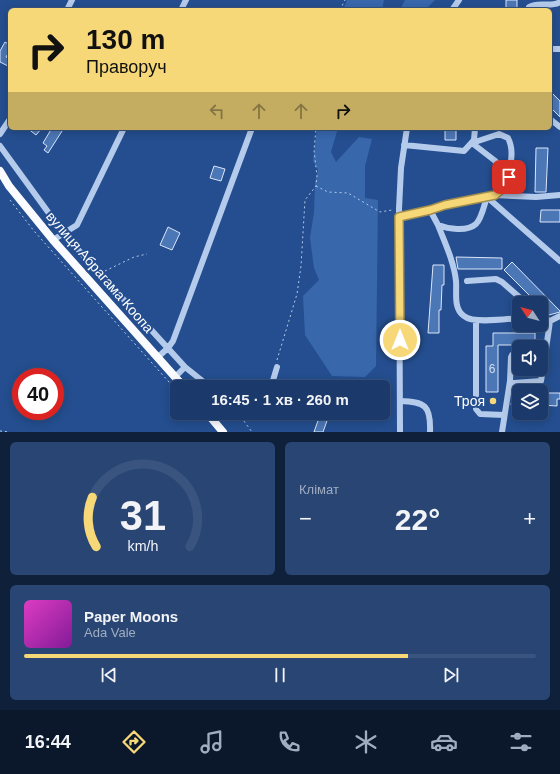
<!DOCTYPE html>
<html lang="uk">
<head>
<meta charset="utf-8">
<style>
	body { margin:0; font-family:Helvetica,sans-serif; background:#284573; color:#f1f3f6; height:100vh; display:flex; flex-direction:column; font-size:15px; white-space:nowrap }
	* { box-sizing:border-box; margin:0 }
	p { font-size:13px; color:#a0adc1 }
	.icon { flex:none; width:22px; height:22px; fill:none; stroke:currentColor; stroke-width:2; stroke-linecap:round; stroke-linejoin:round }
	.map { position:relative; height:432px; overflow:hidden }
	.panel { display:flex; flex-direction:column; gap:10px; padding:10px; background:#0f203b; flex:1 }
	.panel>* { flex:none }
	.top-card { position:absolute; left:8px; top:8px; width:544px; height:122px; border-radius:6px; box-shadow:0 2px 10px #0003,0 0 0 1px #39547e; background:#f6d878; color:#111; overflow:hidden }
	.needle { width:26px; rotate:306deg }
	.buttons { position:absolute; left:512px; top:296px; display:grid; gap:8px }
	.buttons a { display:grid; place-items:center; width:36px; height:36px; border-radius:6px; background:#1b3a6b; box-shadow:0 2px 10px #0003,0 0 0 1px #39547e; font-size:20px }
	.speed { position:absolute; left:12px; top:368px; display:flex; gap:8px; font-size:20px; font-weight:700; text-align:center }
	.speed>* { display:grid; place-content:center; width:52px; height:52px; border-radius:50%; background:#1b3a6b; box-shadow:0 2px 10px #0003,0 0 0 1px #39547e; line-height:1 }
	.speed .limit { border:6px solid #d22; background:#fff; color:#111 }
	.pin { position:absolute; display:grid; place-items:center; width:34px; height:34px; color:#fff; margin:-17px; border-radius:8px; box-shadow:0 2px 6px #0006 }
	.me { position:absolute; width:44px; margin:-22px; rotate:0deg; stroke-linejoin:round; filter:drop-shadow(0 0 3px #0008) }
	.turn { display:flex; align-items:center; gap:14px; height:84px; padding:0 12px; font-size:18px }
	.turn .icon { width:52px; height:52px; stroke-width:2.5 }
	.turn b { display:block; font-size:28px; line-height:34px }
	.lanes { display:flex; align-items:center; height:38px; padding:0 12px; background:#0003; justify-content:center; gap:20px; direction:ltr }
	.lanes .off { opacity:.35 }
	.big { font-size:30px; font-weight:700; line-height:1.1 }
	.panel .tile { flex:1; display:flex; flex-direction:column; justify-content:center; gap:6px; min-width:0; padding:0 14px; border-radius:6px; background:#284573 }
	.panel .dial { align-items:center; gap:0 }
	.dial svg { height:104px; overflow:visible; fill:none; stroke:#39547e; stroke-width:7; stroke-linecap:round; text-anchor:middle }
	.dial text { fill:#f1f3f6; stroke:none }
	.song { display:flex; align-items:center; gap:12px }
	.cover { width:48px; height:48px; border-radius:6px; background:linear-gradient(135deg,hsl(310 70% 55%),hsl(290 70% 35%)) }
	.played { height:4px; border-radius:2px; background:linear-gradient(90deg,#f6d878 75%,#39547e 75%) }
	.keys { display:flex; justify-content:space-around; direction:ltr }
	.heat { display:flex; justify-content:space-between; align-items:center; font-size:22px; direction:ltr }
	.panel .tiles { flex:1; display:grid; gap:10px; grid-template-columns:1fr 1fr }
	.tile:last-child { grid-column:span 2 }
	.trip { position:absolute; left:170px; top:380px; width:220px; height:40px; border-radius:6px; background:#1b3a6b; box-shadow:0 2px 10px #0003,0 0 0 1px #39547e; font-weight:700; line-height:40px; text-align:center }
	.tabs { display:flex; height:64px; justify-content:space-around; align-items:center; background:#0b172b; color:#a0adc1 }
	.tabs .icon { width:28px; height:28px }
	.tabs .on { color:#f6d878 }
	.tabs b { font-size:18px; color:#f1f3f6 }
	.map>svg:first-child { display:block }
	.green { fill:#3867ac }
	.building { fill:#4c77b6; stroke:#dae6f9 }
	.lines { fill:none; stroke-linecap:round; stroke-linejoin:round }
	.path { stroke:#b5cbec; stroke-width:1; stroke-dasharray:2 3; stroke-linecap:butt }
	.minor { stroke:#b5cbec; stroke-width:6 }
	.major { stroke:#fafbff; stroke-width:8 }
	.route-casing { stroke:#a08c4e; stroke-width:10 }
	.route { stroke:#f6d878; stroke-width:7 }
	.poi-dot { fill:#f6d878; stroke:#244e8f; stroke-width:1.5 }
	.labels { text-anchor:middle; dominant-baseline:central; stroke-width:4; stroke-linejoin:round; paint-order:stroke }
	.number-label { font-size:12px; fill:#d2dded }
	.street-label { font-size:14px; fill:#fff; stroke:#244e8f }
	.poi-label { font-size:14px; fill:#fff; stroke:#244e8f; text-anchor:end }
</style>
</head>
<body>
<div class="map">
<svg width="560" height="432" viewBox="0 0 560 432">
	<rect width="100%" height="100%" fill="#244e8f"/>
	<path class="green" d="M 347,0 L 384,0 L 382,10 L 343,10 Z
		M 405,0 L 435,0 L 425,10 L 400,10 Z
		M 317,128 L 338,128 L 331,152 L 336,162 L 359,137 L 372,139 L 365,166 L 365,198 L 378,200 L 376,366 L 365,377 L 332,376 L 305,335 L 303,296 L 319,280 L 314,268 L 310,238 L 314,212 L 315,182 L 318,170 L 313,161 Z"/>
	<path class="building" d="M 506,0 L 517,0 L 517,10 L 506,10 Z
		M 5,42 L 10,45 L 10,50 L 6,57 L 10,59 L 10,67 L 0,62 L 0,51 Z
		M 550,91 L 560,101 L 560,117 L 550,107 Z
		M 27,128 L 42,128 L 36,135 Z
		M 52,128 L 64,128 L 48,153 L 44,150 L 47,146 L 43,143 Z
		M 445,128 L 456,128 L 456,140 L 445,140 Z
		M 536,148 L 548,148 L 546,192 L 535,192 Z
		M 214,166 L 225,169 L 221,181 L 210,178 Z
		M 541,210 L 560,210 L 560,222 L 540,222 Z
		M 168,227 L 180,233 L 172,250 L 160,245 Z
		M 456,257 L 502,258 L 502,269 L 458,269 Z
		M 512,262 L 560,311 L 560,312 L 549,315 L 541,307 L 541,303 L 537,303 L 504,270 Z
		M 433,265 L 444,265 L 444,285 L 442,285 L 441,310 L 439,310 L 439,333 L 428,333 Z
		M 493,333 L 535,333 L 535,345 L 498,345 L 498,392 L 486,392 L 486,346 L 493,346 Z
		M 513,393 L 519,393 L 519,405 L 511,405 Z
		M 541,393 L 560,393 L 560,399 L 557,399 L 557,406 L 541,405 Z
		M 320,415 L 328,418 L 323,432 L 314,432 Z"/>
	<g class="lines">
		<path class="path" d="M 340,10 L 345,0
			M 316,186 L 328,192 L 348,193 L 380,212 L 392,210
			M 10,200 L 34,231 L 177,391
			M 105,271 L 134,257 L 147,254
			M 277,360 L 297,294 L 301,266 L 305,200 L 316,186 L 317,176 L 314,150 L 316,128
			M 197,413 L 200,417
			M 238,413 L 252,432
			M 0,431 L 10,432"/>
		<path class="minor" d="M 67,10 L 72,0
			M 181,10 L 186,0
			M 452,10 L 459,0
			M 528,10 L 529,7 C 539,1 551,8 560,2
			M 550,49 L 560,49
			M 550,119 L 560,127
			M 0,134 L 10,119
			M 404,145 L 464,151 L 474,140 L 475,128
			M 0,146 L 64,234
			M 495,195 C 502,189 508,183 509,174 C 511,161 514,150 508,138 L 499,134 L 472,143 L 494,160 L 509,174
			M 430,210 L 438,225 C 448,229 467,232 476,224 C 482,218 484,205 487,197 L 560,261
			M 399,217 L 430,210 L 445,205 L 495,195 L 536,197 L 560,195
			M 438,225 C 445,243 454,262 456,281 C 457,292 453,309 464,316 C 473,324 506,319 519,318
			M 67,232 L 72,243 L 185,367
			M 53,240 L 77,225 L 124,128
			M 467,281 L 496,279 L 502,282 L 526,303
			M 541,316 L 550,321 L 545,356 L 541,353
			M 476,320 L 476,409 L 480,414 L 504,415
			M 550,321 L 560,316
			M 158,357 L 168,348 L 173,341 L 252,128
			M 175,377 L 185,367 L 210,387
			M 510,381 L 514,383 L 541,381 L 545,356
			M 271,387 L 277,367
			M 400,401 C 425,402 431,405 430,432
			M 400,432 L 399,209 L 401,168 L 407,128
			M 502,432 L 510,381 L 511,357 L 512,355 L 519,353"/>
		<path class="major" d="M 0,171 L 9,186 L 53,240 L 184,387
			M 207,413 L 223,432"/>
	</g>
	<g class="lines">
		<g class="route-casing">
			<path id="route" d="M 400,340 L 399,217 L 430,210 L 445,205 L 495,195 L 502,189 L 509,177"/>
		</g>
		<use href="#route" class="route"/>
	</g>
	<circle class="poi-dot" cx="493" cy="401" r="4"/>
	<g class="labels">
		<g class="number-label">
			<text x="492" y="369">6</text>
		</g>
		<g class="street-label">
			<text transform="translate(100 272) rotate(49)">вулиця Абрагама Коопа</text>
		</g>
		<g class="poi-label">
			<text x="485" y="401">Троя</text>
		</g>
	</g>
</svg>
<div class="buttons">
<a><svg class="needle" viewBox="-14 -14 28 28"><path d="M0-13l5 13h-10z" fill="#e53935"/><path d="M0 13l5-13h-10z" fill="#a0adc1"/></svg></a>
<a><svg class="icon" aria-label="sound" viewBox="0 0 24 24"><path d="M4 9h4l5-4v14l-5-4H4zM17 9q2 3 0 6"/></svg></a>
<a><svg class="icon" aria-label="layers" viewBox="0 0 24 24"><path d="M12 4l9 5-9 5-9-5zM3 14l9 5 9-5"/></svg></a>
</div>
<div class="speed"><div class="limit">40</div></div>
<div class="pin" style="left:509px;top:177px;background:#d93025"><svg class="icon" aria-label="arrive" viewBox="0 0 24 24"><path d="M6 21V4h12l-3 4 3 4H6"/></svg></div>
<svg class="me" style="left:400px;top:340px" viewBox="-20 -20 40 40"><circle r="17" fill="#f6d878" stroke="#fff" stroke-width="3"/><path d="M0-11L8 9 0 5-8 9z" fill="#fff"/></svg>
<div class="trip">16:45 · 1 хв · 260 m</div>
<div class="top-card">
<div class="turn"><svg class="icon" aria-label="right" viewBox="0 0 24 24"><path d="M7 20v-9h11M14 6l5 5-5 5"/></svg><div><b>130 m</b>Праворуч</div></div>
<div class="lanes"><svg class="icon off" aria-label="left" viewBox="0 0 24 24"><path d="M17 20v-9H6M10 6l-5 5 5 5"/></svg><svg class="icon off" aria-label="ahead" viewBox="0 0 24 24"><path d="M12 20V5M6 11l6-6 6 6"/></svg><svg class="icon off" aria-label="ahead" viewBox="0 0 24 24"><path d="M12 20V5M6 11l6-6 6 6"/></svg><svg class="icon" aria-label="right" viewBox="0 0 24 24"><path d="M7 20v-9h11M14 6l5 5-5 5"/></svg></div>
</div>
</div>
<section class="panel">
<div class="tiles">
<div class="tile dial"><svg viewBox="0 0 100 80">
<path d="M14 69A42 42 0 1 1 86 69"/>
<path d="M14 69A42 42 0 0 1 11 31" stroke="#f6d878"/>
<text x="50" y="56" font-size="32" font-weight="700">31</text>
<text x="50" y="72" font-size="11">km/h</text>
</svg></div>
<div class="tile"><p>Клімат</p>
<div class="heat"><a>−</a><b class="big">22°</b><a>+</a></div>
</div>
<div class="tile">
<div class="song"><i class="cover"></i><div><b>Paper Moons</b><p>Ada Vale</p></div></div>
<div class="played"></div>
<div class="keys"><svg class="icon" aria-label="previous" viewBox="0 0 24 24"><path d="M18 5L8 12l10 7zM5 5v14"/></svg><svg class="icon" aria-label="pause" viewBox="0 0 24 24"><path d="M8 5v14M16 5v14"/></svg><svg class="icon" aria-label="next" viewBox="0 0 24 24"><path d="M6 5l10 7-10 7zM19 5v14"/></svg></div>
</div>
</div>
</section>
<nav class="tabs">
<b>16:44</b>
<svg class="icon on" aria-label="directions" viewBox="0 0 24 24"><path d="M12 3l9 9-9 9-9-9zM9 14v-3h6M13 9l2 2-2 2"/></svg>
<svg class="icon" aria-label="music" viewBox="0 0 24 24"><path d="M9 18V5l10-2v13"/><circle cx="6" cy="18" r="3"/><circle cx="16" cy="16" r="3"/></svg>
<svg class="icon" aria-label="phone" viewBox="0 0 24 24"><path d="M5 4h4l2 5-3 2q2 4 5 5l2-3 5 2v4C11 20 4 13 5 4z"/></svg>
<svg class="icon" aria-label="climate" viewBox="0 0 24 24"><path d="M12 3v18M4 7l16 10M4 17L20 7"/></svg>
<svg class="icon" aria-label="car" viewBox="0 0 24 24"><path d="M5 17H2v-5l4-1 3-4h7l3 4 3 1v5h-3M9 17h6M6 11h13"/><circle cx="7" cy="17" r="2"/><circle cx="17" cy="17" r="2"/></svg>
<svg class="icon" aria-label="filters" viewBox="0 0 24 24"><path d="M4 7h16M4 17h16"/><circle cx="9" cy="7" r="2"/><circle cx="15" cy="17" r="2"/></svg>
</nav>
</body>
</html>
